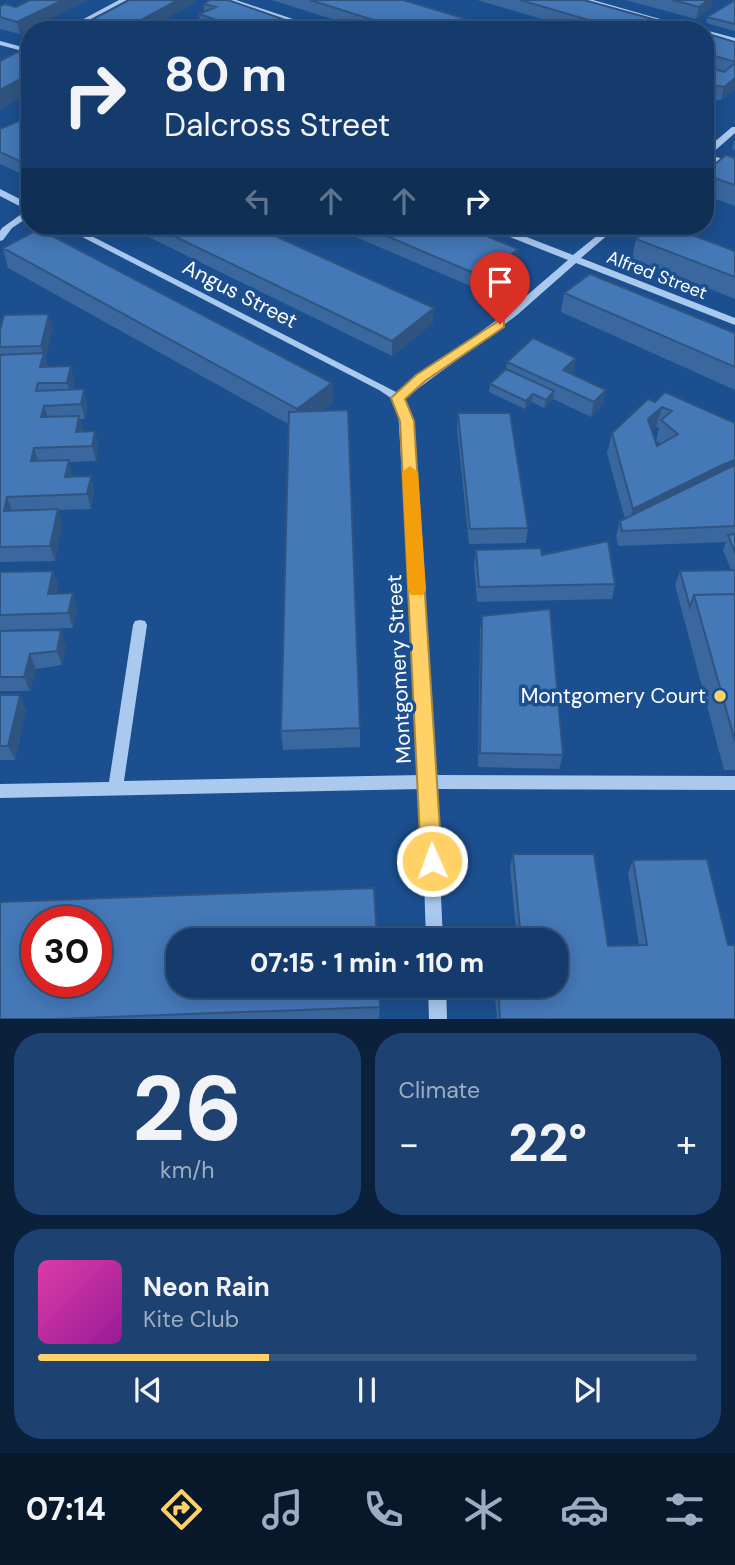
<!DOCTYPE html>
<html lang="en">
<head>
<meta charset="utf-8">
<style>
	body { margin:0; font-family:"DM Sans",sans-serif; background:#1d4271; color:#f1f3f6; height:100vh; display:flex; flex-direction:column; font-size:26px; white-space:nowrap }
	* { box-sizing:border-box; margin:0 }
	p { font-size:23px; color:#9dadc1 }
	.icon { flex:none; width:38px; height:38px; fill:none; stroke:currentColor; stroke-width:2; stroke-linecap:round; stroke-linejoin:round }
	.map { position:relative; height:1019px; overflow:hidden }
	.panel { display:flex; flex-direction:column; gap:14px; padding:14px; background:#0b203b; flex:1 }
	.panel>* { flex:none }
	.top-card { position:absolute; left:21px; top:21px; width:693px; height:214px; border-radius:28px; box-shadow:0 4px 18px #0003,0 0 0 2px #33557e; background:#143b6b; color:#f1f3f6; overflow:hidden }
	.speed { position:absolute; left:21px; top:906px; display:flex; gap:14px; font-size:35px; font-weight:700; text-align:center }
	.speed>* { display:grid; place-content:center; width:91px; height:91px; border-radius:50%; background:#143b6b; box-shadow:0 4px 18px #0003,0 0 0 2px #33557e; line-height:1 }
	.speed .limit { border:10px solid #d22; background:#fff; color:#111 }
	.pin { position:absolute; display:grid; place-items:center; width:60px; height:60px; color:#fff; margin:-72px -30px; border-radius:50% 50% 50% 0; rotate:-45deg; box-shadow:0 0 7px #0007 }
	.pin .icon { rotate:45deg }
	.me { position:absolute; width:77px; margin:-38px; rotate:358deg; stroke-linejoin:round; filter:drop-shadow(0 0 5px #0008) }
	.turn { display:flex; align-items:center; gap:24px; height:147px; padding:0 28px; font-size:32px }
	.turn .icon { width:91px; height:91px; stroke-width:2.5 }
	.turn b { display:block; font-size:49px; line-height:60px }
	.lanes { display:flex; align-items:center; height:66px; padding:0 28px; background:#0003; justify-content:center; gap:35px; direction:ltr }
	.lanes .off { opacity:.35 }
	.big { font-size:52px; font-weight:800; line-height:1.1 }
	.panel .widget { flex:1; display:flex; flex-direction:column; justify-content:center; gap:10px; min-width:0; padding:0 24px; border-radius:28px; background:#1d4271 }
	.panel .dial { align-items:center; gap:0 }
	.dial b { font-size:91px; line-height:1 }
	.song { display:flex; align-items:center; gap:21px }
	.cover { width:84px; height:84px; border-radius:10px; background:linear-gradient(135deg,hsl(320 70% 55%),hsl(300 70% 35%)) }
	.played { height:7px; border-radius:4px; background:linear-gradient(90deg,#ffd166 35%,#33557e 35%) }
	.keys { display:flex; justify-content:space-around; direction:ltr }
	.heat { display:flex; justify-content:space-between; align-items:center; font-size:38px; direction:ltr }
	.panel .tiles { flex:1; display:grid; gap:14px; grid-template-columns:1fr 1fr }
	.widget:last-child { grid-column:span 2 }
	.trip { position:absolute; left:166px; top:928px; width:402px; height:70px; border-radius:28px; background:#143b6b; box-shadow:0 4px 18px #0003,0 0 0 2px #33557e; font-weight:800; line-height:70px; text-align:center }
	.tab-bar { display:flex; height:112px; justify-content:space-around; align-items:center; background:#08182b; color:#9dadc1 }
	.tab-bar .icon { width:49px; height:49px }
	.tab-bar .selected { color:#ffd166 }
	.tab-bar b { font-size:32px; color:#f1f3f6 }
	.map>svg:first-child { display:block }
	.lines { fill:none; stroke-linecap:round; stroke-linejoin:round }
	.minor { fill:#a9c9ee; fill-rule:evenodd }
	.wall { fill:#3a679d; fill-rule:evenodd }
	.shaded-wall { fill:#305480 }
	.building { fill:#4478b7; stroke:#305480; stroke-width:2; fill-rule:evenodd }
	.route { fill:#ffd166; stroke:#a68842; stroke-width:2 }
	.slow { fill:#f59e0b }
	.poi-dot { fill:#ffd166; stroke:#1b4f8f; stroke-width:2.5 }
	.labels { text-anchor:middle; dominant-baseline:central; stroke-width:7; stroke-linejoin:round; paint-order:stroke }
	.far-street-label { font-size:18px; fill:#fff; stroke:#1b4f8f }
	.street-label { font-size:21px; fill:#fff; stroke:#1b4f8f }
	.poi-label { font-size:21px; fill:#fff; stroke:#1b4f8f; text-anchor:end }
</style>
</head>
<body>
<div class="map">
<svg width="735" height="1019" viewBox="0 0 735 1019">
	<rect width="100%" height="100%" fill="#1b4f8f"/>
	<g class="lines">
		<path class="minor" d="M 119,0 L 127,0 L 72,30 L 63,30 Z
			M 226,0 L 236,0 L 326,30 L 315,30 Z
			M 582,0 L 593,0 L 699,30 L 687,30 Z
			M 705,30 L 735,38 L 735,42 L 705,34 Z
			M 0,41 L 30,49 L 30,53 L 0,45 Z
			M 732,127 L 735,127 L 735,133 L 710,155 L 735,163 L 735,169 L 705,159 L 705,150 Z
			M 0,189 L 30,204 L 30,216 L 12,228 L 3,240 L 0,241 L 0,231 L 2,228 L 27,210 L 0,196 Z
			M 61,226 L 72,226 L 398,393 L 510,310 L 568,260 L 487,228 L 486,226 L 498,226 L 573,255 L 609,226 L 618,226 L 581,258 L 735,318 L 735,325 L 576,263 L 517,315 L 404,399 L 410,409 L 435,775 L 735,776 L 735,790 L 436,789 L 443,940 L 426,940 L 421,789 L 0,798 L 0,784 L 109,782 L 133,625 L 135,621 L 140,620 L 145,621 L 147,625 L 124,781 L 420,775 L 398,409 L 394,400 L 379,390 Z
			M 428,985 L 446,985 L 447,1019 L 429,1019 Z"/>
	</g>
	<path class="wall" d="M 272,0 L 403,0 L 503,30 L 366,30 Z
		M 477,0 L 584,0 L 692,30 L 579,30 Z
		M 625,0 L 713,0 L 711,7 L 696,19 Z
		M 735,0 L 735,31 L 706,23 L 707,17 Z
		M 230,1 L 314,30 L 211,30 L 201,26 L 199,14 L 204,12 L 204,4 Z
		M 0,6 L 16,7 L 20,34 L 0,29 Z
		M 705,33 L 735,42 L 735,89 L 721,100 L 715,100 L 713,106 L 705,113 L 705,74 L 707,75 L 714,69 L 705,67 Z
		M 30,124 L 30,178 L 0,164 L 0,129 Z
		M 735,138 L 735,150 L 732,149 Z
		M 735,158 L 735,206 L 705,195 L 705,172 Z
		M 126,226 L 253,226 L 433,323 L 392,356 Z
		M 330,226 L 462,226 L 517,263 L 482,291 Z
		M 533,226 L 561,226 L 551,233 Z
		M 636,239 L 735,251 L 735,299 L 632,258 Z
		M 3,248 L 332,383 L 333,403 L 322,411 L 360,728 L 360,747 L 283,750 L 281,731 L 288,424 L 8,268 Z
		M 564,293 L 735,333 L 735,390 L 561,312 Z
		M 53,328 L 45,358 L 48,367 L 74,381 L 73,390 L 87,404 L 85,419 L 80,419 L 83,431 L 95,431 L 98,446 L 96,461 L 69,462 L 73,477 L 91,476 L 94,491 L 91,509 L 58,510 L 62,524 L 55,561 L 0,562 L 0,330 Z
		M 576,358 L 573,373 L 572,374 L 606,390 L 603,404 L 591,417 L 553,399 L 544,408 L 532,402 L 525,409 L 489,392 L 490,384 L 506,369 L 507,362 Z
		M 655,402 L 735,423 L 735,770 L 724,770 L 675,585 L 680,571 L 731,570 L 723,550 L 726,542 L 618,546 L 616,536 L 620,521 L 625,519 L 607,453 L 612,433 ZM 656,427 L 659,428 L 656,441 L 660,444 L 657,446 L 652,431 Z
		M 458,413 L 528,528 L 526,543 L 469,544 L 457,428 Z
		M 476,550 L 542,555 L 615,584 L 612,599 L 477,602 L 474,565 Z
		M 53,571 L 58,586 L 56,594 L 77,608 L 73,628 L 0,630 L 0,572 Z
		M 482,616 L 563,755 L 559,769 L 478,767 L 480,630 Z
		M 0,631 L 66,645 L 62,665 L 36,669 L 30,691 L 0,691 Z
		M 0,695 L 26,709 L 15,760 L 0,760 Z
		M 513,854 L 608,946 L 639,945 L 628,873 L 633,860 L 735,1019 L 497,1019 L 494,985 L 556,985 L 556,940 L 517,940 L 510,867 Z
		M 380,1007 L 379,1019 L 0,1019 Z"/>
	<path class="shaded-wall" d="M 63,0 L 89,0 L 20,34 L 17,22 Z
		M 178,0 L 196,0 L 196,2 L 148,30 L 123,30 Z
		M 708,0 L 713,0 L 711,7 L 696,19 L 699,7 Z
		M 30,74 L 30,93 L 0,110 L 0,90 Z
		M 735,78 L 735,89 L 721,100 L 724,87 Z
		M 716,93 L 713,106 L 705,113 L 705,102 Z
		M 552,226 L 561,226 L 551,233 Z
		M 518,249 L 517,263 L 482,291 L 483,277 Z
		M 434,308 L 433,323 L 392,356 L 392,341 Z
		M 49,314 L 53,328 L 45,358 L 48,368 L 40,367 L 43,356 L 41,346 Z
		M 576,358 L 573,373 L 561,385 L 563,370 Z
		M 71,366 L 74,381 L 71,398 L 67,383 Z
		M 332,383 L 333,403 L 298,429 L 297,409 Z
		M 84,389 L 87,404 L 85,419 L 81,404 Z
		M 606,390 L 603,404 L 591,417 L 594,402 Z
		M 554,391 L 553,399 L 544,408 L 546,400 Z
		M 533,394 L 532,402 L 525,409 L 526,401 Z
		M 44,406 L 49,420 L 41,417 Z
		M 662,407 L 656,427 L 643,439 L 648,419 Z
		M 79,416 L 83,431 L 79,447 L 76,432 Z
		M 95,431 L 98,446 L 96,461 L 92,446 Z
		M 34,448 L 39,463 L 31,461 Z
		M 69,460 L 73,475 L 70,492 L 65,477 Z
		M 735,460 L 735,477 L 627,529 L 633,509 L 720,466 Z
		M 91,476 L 94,491 L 91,509 L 87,494 Z
		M 7,497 L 12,512 L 4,511 Z
		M 58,509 L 62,524 L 55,561 L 50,546 Z
		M 53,571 L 58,586 L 53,608 L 48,594 Z
		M 73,593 L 77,608 L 73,628 L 68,613 Z
		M 61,630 L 66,645 L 62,665 L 57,651 Z
		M 30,654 L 36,669 L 30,691 L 24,677 Z
		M 20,695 L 26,709 L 15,760 L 8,746 Z"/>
	<path class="building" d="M 30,0 L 63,0 L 17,22 L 0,17 L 0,6 L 5,4 L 16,7 Z
		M 129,0 L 178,0 L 123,30 L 72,30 Z
		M 210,0 L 228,0 L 314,30 L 244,30 L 199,14 L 216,7 L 204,4 Z
		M 310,0 L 403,0 L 503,30 L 405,30 Z
		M 520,0 L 584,0 L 692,30 L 623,30 Z
		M 673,0 L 708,0 L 699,7 Z
		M 735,0 L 735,24 L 707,17 Z
		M 705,33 L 735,42 L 735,62 L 705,53 Z
		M 25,48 L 30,49 L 30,74 L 0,90 L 0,61 Z
		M 735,63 L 735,78 L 724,87 L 705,84 L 705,74 L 707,75 L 715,69 L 724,72 Z
		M 705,90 L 716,93 L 705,102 Z
		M 21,120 L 30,124 L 30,166 L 0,152 L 0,129 Z
		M 726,155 L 735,158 L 735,185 L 705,175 L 705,172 Z
		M 153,226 L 253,226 L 434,308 L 392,341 Z
		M 363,226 L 462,226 L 518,249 L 483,277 Z
		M 651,226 L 668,226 L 735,251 L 735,277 L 636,239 Z
		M 39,229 L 332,383 L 297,409 L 3,248 Z
		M 590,274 L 735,333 L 735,367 L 564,293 Z
		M 49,314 L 41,346 L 0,347 L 0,330 L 4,315 Z
		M 533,338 L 576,358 L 563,370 L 606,390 L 594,402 L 507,362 Z
		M 44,353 L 40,367 L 71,366 L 69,374 L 67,383 L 38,383 L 36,391 L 84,389 L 81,404 L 44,406 L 41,417 L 79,416 L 76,432 L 95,431 L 92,446 L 34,448 L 31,461 L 69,460 L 65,477 L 91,476 L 87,494 L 7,497 L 4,511 L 58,509 L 50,546 L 0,547 L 0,355 Z
		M 506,369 L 554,391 L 546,400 L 533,394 L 526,401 L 490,384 Z
		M 665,392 L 735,423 L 735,460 L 720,466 L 633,509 L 612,433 L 648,399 L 655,402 ZM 662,407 L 672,411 L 661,420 L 678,434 L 657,446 L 648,419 Z
		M 348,410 L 360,728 L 281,731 L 289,412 Z
		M 458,413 L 510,413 L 528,528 L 470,529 Z
		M 735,465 L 735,526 L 622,531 L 620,521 Z
		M 735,534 L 735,553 L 728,535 Z
		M 608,541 L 615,584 L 479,587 L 476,550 L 541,548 L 542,555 Z
		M 735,570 L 735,594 L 694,595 L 690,607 L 680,571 Z
		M 53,571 L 48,594 L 73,593 L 68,613 L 0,615 L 0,572 Z
		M 735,594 L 735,741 L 694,595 Z
		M 550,609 L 563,755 L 480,753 L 482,616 Z
		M 61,630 L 57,651 L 30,654 L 24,677 L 0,677 L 0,631 Z
		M 0,695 L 20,695 L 8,746 L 0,746 Z
		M 513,854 L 594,854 L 608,946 L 647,945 L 633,860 L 707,859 L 728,945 L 735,945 L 735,1019 L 500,1019 L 498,985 L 556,985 L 556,940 L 521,940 Z
		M 374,888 L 377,940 L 178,940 L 178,985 L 379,985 L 380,1007 L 57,1019 L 0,1019 L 0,902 ZM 37,922 L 96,922 L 96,982 L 37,982 Z"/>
	<path class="route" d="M 500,320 L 504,321 L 504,327 L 425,381 L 405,399 L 414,421 L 442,861 L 439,868 L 432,871 L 424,868 L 421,861 L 400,421 L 391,398 L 416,375 Z"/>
	<path class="slow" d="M 410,466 L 418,472 L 426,590 L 423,595 L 411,595 L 408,590 L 402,472 Z"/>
	<circle class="poi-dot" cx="720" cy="696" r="7"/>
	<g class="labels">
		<g class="far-street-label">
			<text transform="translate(657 275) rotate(21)">Alfred Street</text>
		</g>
		<g class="street-label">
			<text transform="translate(240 294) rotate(27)">Angus Street</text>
			<text transform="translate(399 669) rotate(-93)">Montgomery Street</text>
		</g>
		<g class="poi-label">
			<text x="706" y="696">Montgomery Court</text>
		</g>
	</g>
</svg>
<div class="speed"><div class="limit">30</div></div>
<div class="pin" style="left:500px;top:324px;background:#d93025"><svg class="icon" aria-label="arrive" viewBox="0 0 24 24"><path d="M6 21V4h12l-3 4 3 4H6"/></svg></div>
<svg class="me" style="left:432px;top:861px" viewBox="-20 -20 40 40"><circle r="17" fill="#ffd166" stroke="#fff" stroke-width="3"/><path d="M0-11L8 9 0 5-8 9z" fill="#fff"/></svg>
<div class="trip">07:15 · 1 min · 110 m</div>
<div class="top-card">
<div class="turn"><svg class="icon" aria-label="right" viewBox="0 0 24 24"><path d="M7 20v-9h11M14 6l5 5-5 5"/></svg><div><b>80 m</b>Dalcross Street</div></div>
<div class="lanes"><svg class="icon off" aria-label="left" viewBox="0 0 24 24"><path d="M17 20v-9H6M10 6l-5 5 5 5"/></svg><svg class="icon off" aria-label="ahead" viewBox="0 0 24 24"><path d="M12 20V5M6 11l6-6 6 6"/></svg><svg class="icon off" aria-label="ahead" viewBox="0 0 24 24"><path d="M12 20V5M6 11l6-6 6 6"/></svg><svg class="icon" aria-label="right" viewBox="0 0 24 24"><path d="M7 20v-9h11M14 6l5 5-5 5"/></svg></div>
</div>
</div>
<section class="panel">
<div class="tiles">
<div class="widget dial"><b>26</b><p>km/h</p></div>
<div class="widget"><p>Climate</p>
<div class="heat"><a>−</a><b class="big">22°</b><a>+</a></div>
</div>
<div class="widget">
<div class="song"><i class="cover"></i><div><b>Neon Rain</b><p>Kite Club</p></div></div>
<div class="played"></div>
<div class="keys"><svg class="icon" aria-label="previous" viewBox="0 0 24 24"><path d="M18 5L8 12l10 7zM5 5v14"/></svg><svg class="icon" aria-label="pause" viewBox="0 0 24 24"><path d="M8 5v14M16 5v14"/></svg><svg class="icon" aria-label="next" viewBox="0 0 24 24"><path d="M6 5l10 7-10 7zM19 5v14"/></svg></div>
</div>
</div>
</section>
<nav class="tab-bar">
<b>07:14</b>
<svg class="icon selected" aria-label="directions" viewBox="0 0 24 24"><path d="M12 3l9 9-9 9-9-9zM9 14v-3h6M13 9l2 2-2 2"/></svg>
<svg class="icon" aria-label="music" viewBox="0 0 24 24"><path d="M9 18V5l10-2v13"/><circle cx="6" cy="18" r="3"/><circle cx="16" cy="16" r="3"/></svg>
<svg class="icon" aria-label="phone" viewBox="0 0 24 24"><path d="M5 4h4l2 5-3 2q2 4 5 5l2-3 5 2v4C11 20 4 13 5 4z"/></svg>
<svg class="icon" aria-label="climate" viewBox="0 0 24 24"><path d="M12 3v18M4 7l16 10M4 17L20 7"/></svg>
<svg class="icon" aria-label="car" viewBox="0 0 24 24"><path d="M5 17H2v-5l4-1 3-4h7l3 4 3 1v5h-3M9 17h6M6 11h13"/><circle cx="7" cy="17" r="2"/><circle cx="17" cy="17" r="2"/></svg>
<svg class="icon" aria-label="filters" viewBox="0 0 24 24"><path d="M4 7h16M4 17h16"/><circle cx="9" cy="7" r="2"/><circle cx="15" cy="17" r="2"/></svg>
</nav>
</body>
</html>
